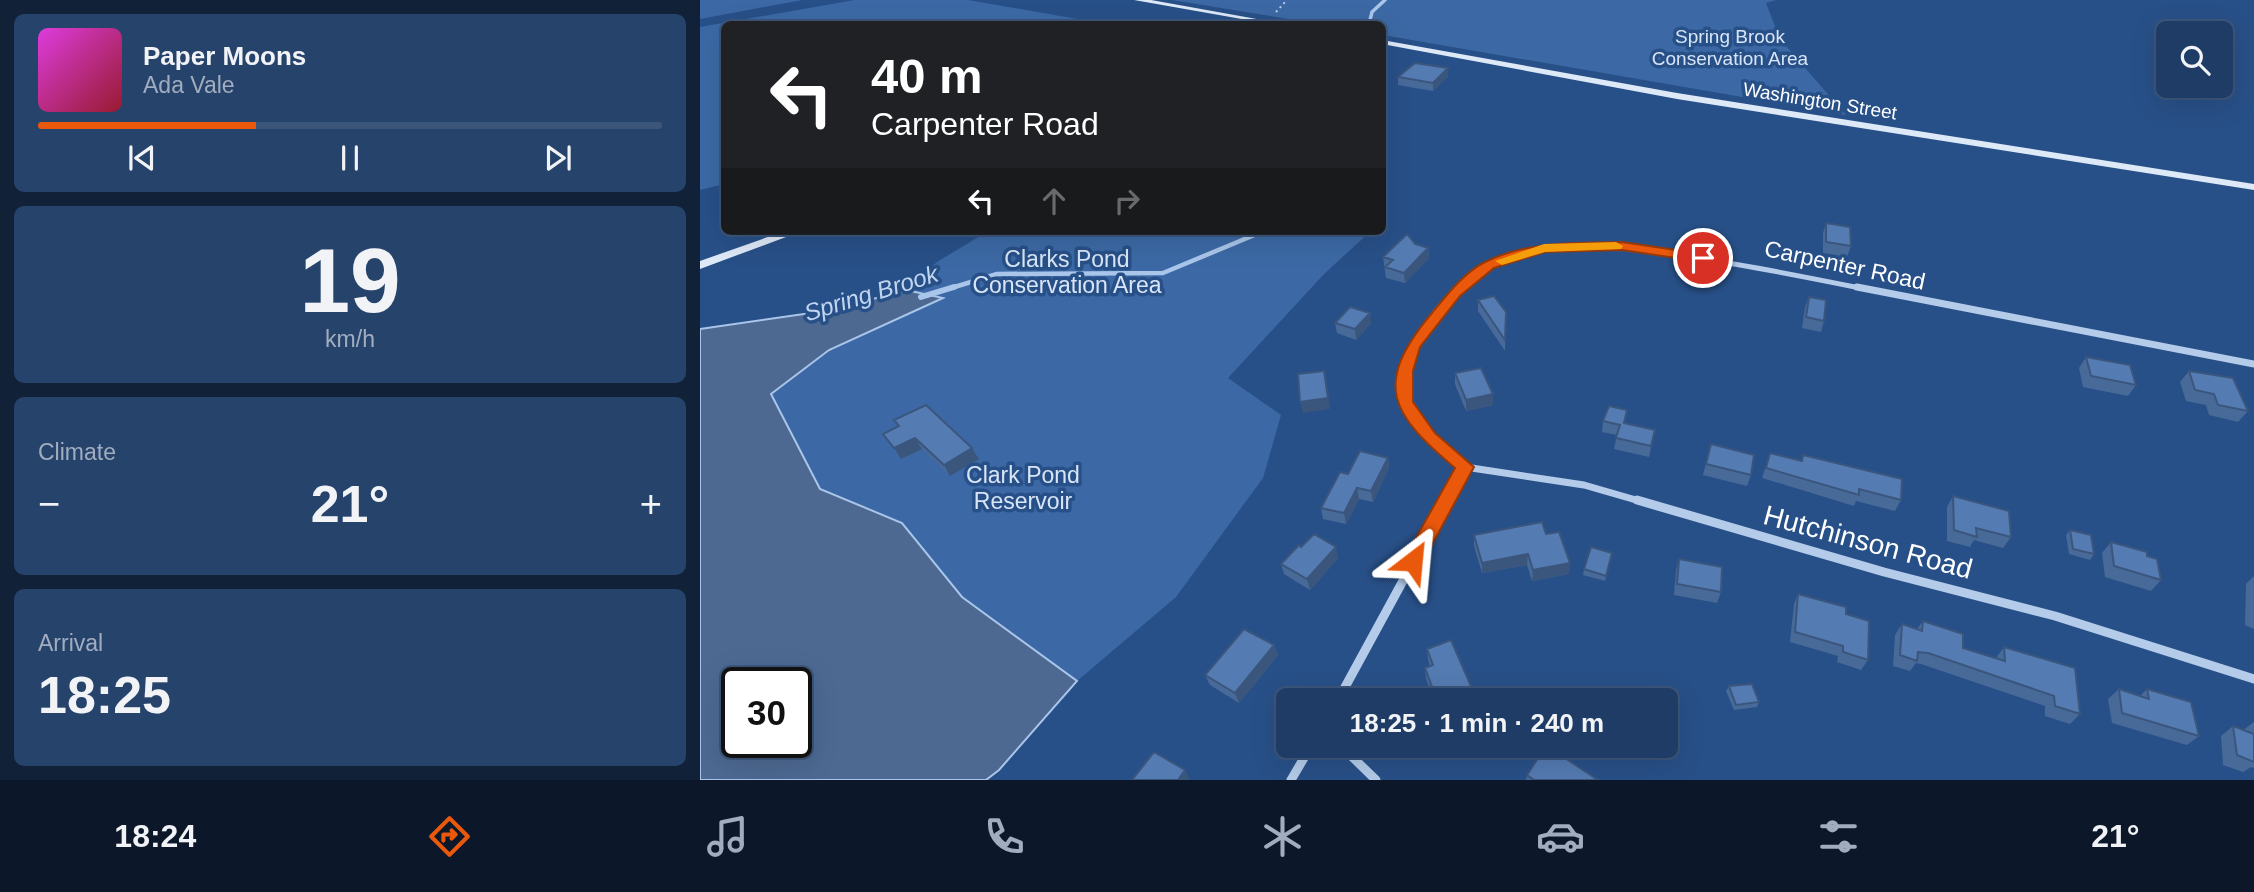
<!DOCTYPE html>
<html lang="en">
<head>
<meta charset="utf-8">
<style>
	body { margin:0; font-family:Helvetica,sans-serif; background:#26436c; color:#f1f3f6; height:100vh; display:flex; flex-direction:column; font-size:26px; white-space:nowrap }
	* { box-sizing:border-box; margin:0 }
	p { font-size:23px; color:#a1adbf }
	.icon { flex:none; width:38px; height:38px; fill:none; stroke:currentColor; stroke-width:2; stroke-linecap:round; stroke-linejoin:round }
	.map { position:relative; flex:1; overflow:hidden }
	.panel { display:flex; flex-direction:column; gap:14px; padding:14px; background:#102138; width:700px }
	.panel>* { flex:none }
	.hud { position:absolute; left:21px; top:21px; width:665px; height:214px; border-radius:10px; box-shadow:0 7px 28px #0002,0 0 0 2px #3c567a; background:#202124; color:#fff; overflow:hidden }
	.buttons { position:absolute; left:1456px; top:21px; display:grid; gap:14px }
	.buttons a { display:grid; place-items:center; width:77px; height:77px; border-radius:10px; background:#1e3c66; box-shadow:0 7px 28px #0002,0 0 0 2px #3c567a; font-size:35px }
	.speed { position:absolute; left:21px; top:667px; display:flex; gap:14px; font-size:35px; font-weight:700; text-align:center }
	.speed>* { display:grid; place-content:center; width:91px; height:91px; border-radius:50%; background:#1e3c66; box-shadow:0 7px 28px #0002,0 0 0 2px #3c567a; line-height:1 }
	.speed .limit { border:4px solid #111; border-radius:10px; background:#fff; color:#111 }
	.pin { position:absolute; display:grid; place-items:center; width:60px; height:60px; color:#fff; margin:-30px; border:4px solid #fff; border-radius:50%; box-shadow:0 2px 7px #0007 }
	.me { position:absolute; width:77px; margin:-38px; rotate:29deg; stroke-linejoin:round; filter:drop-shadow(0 0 5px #0008) }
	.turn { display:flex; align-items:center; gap:24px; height:147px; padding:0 35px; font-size:32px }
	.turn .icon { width:91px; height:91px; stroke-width:2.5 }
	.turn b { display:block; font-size:49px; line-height:60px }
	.lanes { display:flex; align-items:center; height:66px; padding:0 35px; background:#0003; justify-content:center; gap:35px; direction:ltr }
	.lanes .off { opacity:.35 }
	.big { font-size:52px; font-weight:700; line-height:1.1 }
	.panel .card { flex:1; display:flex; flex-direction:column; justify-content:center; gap:10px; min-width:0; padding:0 24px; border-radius:10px; background:#26436c }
	.panel .dial { align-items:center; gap:0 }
	.dial b { font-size:91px; line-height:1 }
	.song { display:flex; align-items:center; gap:21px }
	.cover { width:84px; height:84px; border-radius:10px; background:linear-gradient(135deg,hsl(300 70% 55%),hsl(350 70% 35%)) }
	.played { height:7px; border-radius:4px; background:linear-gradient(90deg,#ea580c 35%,#3c567a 35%) }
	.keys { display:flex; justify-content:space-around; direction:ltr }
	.heat { display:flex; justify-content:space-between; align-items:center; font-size:38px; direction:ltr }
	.trip { position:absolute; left:576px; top:688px; width:402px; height:70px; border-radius:10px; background:#1e3c66; box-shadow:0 7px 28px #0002,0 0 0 2px #3c567a; font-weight:700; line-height:70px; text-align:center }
	.tab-bar { display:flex; height:112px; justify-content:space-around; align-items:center; background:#0c1829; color:#a1adbf }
	.tab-bar .icon { width:49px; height:49px }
	.tab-bar .active { color:#ea580c }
	.tab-bar b { font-size:32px; color:#f1f3f6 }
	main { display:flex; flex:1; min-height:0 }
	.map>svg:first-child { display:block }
	.green { fill:#3c69a5 }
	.water { fill:#4d6992; stroke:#a9c5e9; stroke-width:2; fill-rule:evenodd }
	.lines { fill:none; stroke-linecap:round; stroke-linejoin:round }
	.stream-far2 { stroke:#a9c5e9; stroke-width:3.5 }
	.stream-far1 { stroke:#a9c5e9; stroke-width:4.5 }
	.stream { stroke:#a9c5e9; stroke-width:6 }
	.path { stroke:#b4cbe9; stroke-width:2; stroke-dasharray:2 3.5; stroke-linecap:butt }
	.street-far2 { stroke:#b4cbe9; stroke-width:5 }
	.street-far1 { stroke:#b4cbe9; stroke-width:7 }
	.street { stroke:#b4cbe9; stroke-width:9 }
	.secondary { fill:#dee9f8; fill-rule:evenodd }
	.wall { fill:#486a99 }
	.shaded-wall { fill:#3b567d }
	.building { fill:#547bb2; stroke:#3b567d; stroke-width:2 }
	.route { fill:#ea580c; stroke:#983908; stroke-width:2 }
	.slow { fill:#f59e0b }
	.labels { text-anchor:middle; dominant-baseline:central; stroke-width:7; stroke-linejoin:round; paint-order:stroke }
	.far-park-label { font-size:19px; fill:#d8e5f7; stroke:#285088 }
	.far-street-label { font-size:19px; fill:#fff; stroke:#285088 }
	.park-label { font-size:23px; fill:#d8e5f7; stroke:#285088 }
	.street-label { font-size:23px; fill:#fff; stroke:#285088 }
	.water-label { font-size:24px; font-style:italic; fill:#c0d5f0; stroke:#285088 }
	.near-street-label { font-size:28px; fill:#fff; stroke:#285088 }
</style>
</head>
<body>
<main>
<section class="panel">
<div class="card">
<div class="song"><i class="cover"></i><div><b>Paper Moons</b><p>Ada Vale</p></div></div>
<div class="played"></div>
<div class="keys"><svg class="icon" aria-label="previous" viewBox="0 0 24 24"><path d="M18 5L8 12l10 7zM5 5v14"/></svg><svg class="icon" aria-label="pause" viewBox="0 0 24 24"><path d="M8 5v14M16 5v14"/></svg><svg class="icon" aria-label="next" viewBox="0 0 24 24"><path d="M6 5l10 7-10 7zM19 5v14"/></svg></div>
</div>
<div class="card dial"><b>19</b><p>km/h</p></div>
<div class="card"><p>Climate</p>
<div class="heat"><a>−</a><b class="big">21°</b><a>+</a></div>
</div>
<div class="card"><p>Arrival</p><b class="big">18:25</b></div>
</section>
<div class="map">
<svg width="1554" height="780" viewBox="0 0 1554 780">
	<rect width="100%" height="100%" fill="#285088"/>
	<path class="green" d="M 0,0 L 102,0 L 0,19 Z
		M 155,0 L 268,0 L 406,24 L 24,24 L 24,184 L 0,190 L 0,27 Z
		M 472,0 L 1076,0 L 1066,3 L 1080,39 L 1146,115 L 683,35 L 682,24 L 619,24 Z
		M 288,231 L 671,231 L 624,274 L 528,378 L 581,415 L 563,478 L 476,597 L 377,681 L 156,633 L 44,364 L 191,302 L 237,262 Z"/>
	<path class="water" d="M 206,290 L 243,298 L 129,350 L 71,394 L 120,489 L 202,523 L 262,597 L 377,681 L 299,770 L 286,780 L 0,780 L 0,329 L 132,310 ZM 37,682 L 96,682 L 96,742 L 37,742 Z"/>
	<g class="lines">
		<path class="stream-far2" d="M 669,24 L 672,12 L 685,0"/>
		<path class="stream-far1" d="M 248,289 L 297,274 L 463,273 L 564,231"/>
		<path class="stream" d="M 221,297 L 254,287"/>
		<path class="path" d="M 576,12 L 587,0"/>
		<path class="street-far2" d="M 758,289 C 826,227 920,246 1002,259 C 1057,267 1111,278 1165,289"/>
		<path class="street-far1" d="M 1157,287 L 1554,364
			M 765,467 L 884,485 L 943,502
			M 746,502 L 765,467 C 748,453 726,438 714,419 C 686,372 726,318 760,287"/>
		<path class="street" d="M 937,500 L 1184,572 L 1355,616 L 1554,679
			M 638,700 L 747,500
			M 641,746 L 676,780
			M 591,780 L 611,746"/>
		<path class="secondary" d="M 434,0 L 451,0 L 584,24 L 570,24 Z
			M 682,40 L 977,93 L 1554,184 L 1554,190 L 977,99 L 682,44 Z
			M 85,231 L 102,231 L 0,269 L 0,261 Z"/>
	</g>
	<path class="wall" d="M 748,68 L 748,76 L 733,91 L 698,85 L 698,77 Z
		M 1126,223 L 1151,246 L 1147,257 L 1123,253 L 1123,233 Z
		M 728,248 L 729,258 L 705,283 L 686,278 L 683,257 Z
		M 1109,297 L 1124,321 L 1121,332 L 1102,328 L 1105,307 Z
		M 778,300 L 806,312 L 805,351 L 778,311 Z
		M 635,323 L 671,323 L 656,340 L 637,333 Z
		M 1386,357 L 1436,385 L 1428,396 L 1383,387 L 1379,368 Z
		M 1489,371 L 1548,411 L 1538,422 L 1509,415 L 1506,405 L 1486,401 L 1480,382 Z
		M 755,373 L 793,405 L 766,411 L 755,384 Z
		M 903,421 L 925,423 L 955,430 L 949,457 L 914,449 L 917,435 L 902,432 Z
		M 198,426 L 279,459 L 250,476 L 222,449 L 201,459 L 183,434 Z
		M 1011,444 L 1051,475 L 1047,486 L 1003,475 Z
		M 1070,453 L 1101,460 L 1103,455 L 1201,500 L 1195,511 L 1156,501 L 1154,506 L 1062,478 Z
		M 688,458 L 689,468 L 673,502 L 659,499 L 646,524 L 623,519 L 621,508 L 648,474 Z
		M 1253,496 L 1311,537 L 1303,548 L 1274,540 L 1270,547 L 1247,541 L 1247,507 Z
		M 1370,530 L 1394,554 L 1390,560 L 1369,554 L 1366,535 Z
		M 846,534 L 869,574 L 832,581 L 827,565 L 782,573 L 774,546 L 774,535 Z
		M 1411,542 L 1447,556 L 1461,580 L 1451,591 L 1405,577 L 1402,553 Z
		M 601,547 L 638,558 L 610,590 L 584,574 L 581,564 Z
		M 912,553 L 905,581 L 883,575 L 884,569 Z
		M 979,559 L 1021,592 L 1017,603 L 974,595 L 976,570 Z
		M 1554,576 L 1554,629 L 1545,625 L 1546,584 Z
		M 1098,594 L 1146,614 L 1168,660 L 1161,670 L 1137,662 L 1138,656 L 1090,642 L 1094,604 Z
		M 1223,621 L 1263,648 L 1296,658 L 1304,647 L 1380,714 L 1370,724 L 1345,716 L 1345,706 L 1221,664 L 1216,663 L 1210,671 L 1193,666 L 1195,635 L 1202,624 L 1217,629 Z
		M 574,645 L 578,655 L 539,703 L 510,685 L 505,675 Z
		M 727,649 L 777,700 L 734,700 L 726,679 L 725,668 L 730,666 L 728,659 Z
		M 1029,686 L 1059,702 L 1057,707 L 1034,710 L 1026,691 Z
		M 1419,689 L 1440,696 L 1447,689 L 1499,736 L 1487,745 L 1412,723 L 1408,699 Z
		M 1554,722 L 1554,768 L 1551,767 L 1543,772 L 1523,765 L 1521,736 L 1533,726 L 1543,730 Z
		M 827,775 L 898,780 L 826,780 Z"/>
	<path class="shaded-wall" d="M 748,68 L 748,76 L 733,91 L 733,83 Z
		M 728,248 L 729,258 L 705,283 L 704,273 Z
		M 670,313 L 671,323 L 656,340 L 655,329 Z
		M 624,371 L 630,409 L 603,413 L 600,402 Z
		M 793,394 L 793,405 L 766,411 L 766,400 Z
		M 215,438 L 222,449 L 201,459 L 194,448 Z
		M 272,448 L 279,459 L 250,476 L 244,465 Z
		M 688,458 L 689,468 L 673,502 L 671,491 Z
		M 657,488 L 659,499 L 646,524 L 644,513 Z
		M 636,547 L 638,558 L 610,590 L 607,579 Z
		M 828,554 L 827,565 L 782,573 L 782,563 Z
		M 870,563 L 869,574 L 832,581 L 833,570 Z
		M 574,645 L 578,655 L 539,703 L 535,693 Z
		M 485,770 L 490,780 L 478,780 Z"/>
	<path class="building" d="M 715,63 L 748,68 L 733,83 L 698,77 Z
		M 1126,223 L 1150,227 L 1151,246 L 1126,242 Z
		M 707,234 L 715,244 L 728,248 L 704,273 L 685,267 L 693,260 L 683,257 Z
		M 794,296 L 806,312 L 805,340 L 778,300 Z
		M 1109,297 L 1126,300 L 1124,321 L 1106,317 Z
		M 650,307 L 670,313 L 655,329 L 635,323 Z
		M 1386,357 L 1430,365 L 1436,385 L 1391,376 Z
		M 781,368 L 793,394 L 766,400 L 755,373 Z
		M 624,371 L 628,398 L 600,402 L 598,374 Z
		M 1489,371 L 1533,378 L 1548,411 L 1518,405 L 1514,394 L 1495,390 Z
		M 226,405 L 272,448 L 244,465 L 215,438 L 194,448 L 183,434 L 199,426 L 194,420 Z
		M 909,406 L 927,410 L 924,423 L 955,430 L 951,446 L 916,438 L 920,425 L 903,421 Z
		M 1011,444 L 1054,455 L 1051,475 L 1006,464 Z
		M 660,451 L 688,458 L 671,491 L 657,488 L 644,513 L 621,508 L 640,472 L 648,474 Z
		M 1070,453 L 1102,461 L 1103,455 L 1202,479 L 1201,500 L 1159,489 L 1159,495 L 1066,468 Z
		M 1253,496 L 1309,511 L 1311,537 L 1276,528 L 1277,537 L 1254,530 Z
		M 842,522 L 846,534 L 859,532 L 870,563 L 833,570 L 828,554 L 782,563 L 774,535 Z
		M 1370,530 L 1391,535 L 1394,554 L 1373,549 Z
		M 614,534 L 636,547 L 607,579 L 581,564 L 599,545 L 601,547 Z
		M 1411,542 L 1447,552 L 1447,556 L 1457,559 L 1461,580 L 1414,566 Z
		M 891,547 L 912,553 L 906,576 L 884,569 Z
		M 979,559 L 1022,567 L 1021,592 L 977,584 Z
		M 1098,594 L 1146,607 L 1146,614 L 1169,621 L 1168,660 L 1143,652 L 1143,646 L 1095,632 Z
		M 1223,621 L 1263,634 L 1263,648 L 1305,661 L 1304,647 L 1375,668 L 1380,714 L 1355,706 L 1354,696 L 1228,653 L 1218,652 L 1217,661 L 1200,655 L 1202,624 L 1222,631 Z
		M 544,629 L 574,645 L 535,693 L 505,675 Z
		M 751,640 L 777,700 L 737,700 L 725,668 L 733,665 L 727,649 Z
		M 1052,684 L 1059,702 L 1036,705 L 1029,686 Z
		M 1419,689 L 1449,699 L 1447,689 L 1491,702 L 1499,736 L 1422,713 Z
		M 1533,726 L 1554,734 L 1554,762 L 1537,755 Z
		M 846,746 L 847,746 L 898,780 L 834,780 L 827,775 Z
		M 454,752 L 485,770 L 478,780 L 432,780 Z"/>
	<path class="route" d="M 922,242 L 1003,254 L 1009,258 L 1003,262 L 922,250 L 845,252 L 794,268 L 760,296 L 720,347 L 713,371 L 713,402 L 735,433 L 774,467 L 720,567 L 706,567 L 703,561 L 755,468 C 691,414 672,385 731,314 C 746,296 763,273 785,262 C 827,241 876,243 922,242 Z"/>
	<path class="slow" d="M 916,242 L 923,246 L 921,249 L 845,252 L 802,265 L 795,261 L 844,244 Z"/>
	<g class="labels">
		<g class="far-park-label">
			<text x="1030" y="36">Spring Brook<tspan x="1030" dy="22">Conservation Area</tspan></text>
		</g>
		<g class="far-street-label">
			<text transform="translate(1120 101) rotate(9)">Washington Street</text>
		</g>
		<g class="park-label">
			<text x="367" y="259">Clarks Pond<tspan x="367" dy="26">Conservation Area</tspan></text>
			<text x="323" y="475">Clark Pond<tspan x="323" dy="26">Reservoir</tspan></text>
		</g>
		<g class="street-label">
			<text transform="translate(1145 265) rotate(12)">Carpenter Road</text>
		</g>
		<g class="water-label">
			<text transform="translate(171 293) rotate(-17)">Spring Brook</text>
		</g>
		<g class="near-street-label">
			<text transform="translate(1168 542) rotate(15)">Hutchinson Road</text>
		</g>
	</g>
</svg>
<div class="buttons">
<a><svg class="icon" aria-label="search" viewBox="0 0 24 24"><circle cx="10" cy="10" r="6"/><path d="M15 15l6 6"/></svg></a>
</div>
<div class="speed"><div class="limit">30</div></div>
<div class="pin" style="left:1003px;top:258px;background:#d93025"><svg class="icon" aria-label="arrive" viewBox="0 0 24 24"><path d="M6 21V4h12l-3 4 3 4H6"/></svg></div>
<svg class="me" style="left:713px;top:561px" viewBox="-20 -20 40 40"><path d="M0-17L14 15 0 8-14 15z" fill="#ea580c" stroke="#fff" stroke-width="4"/></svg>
<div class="trip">18:25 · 1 min · 240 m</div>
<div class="hud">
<div class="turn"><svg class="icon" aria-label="left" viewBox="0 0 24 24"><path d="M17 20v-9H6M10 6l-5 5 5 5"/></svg><div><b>40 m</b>Carpenter Road</div></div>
<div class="lanes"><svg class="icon" aria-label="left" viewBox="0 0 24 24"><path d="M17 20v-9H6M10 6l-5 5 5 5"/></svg><svg class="icon off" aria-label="ahead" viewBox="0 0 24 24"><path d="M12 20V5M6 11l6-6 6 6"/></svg><svg class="icon off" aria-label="right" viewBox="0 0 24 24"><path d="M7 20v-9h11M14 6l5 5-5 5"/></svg></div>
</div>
</div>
</main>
<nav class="tab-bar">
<b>18:24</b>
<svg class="icon active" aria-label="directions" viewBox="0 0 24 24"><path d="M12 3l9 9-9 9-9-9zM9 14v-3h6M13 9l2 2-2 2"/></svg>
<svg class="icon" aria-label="music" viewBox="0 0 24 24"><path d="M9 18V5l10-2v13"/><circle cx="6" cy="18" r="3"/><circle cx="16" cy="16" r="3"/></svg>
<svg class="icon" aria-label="phone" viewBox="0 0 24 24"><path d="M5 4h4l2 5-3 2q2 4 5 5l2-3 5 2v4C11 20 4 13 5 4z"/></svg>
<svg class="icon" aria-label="climate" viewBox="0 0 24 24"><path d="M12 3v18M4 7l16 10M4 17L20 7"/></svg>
<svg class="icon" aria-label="car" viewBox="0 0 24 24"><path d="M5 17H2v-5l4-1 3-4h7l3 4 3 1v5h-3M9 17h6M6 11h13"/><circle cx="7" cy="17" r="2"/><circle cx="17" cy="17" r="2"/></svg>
<svg class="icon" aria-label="filters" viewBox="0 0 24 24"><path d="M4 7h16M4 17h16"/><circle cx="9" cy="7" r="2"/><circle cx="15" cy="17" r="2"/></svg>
<b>21°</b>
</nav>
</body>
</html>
